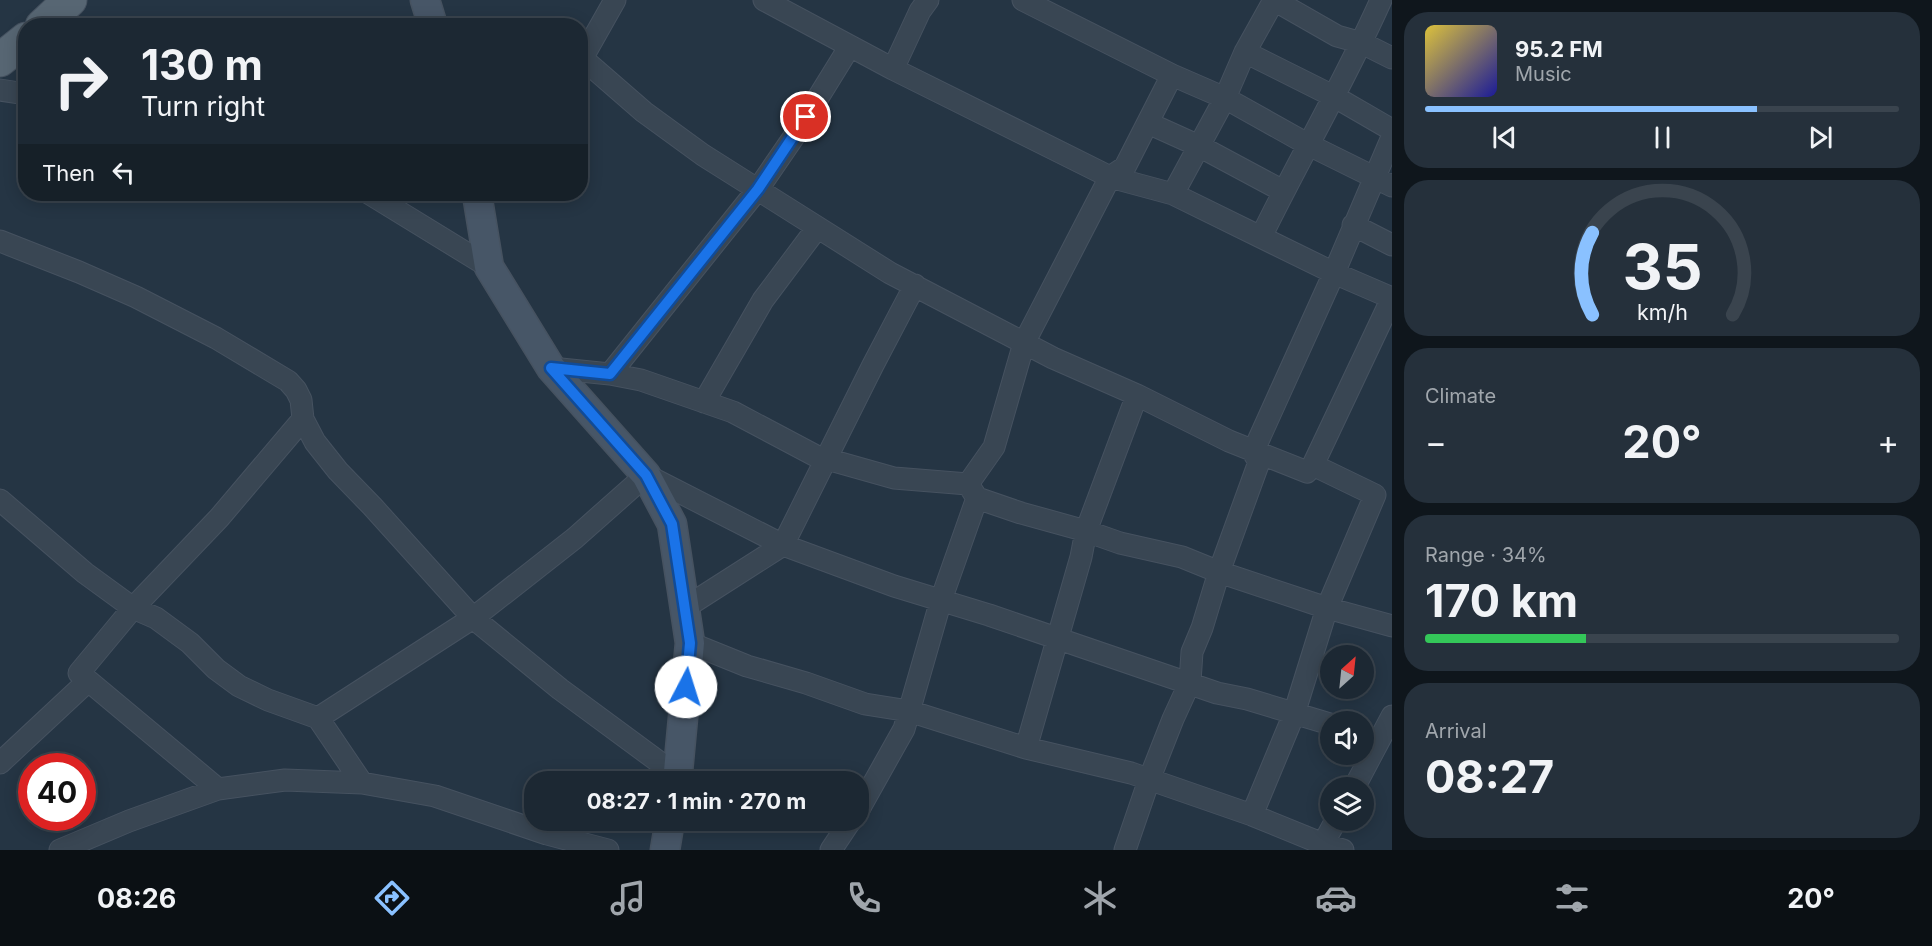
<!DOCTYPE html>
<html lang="en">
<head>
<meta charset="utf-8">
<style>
	body { margin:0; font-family:Inter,sans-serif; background:#25303b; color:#f1f3f6; height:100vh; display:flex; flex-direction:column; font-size:22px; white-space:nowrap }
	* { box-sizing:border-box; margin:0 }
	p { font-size:20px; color:#a0a6ac }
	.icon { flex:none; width:33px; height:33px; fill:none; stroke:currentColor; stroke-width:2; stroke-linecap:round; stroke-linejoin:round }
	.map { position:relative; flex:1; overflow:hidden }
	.panel { display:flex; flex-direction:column; gap:12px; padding:12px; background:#0f161c; width:540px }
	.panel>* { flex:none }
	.banner { position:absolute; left:18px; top:18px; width:570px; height:183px; border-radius:24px; box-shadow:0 3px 15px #0003,0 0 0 2px #3a444e; background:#1c2833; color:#f1f3f6; overflow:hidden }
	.needle { width:39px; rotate:27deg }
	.tools { position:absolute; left:1320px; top:645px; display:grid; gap:12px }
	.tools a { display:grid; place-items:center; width:54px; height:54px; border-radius:50%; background:#1c2833; box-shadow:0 3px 15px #0003,0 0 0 2px #3a444e; font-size:30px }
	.speed { position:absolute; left:18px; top:753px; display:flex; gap:12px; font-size:30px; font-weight:700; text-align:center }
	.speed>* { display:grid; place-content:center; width:78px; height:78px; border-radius:50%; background:#1c2833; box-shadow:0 3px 15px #0003,0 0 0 2px #3a444e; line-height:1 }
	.speed .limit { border:9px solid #d22; background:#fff; color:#111 }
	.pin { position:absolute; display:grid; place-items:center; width:51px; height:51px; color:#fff; margin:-26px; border:3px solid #fff; border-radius:50%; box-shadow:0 2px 6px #0007 }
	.me { position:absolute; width:66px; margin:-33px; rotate:5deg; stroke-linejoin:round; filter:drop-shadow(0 0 4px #0008) }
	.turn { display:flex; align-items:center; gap:21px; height:126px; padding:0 24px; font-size:27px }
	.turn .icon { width:78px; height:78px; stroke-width:2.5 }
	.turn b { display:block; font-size:42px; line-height:51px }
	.then { display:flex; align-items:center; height:57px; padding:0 24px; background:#0003; gap:12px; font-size:22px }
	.big { font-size:45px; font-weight:700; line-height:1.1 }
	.panel .widget { flex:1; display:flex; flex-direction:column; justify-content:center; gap:9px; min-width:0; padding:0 21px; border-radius:24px; background:#25303b }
	.panel .dial { align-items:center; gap:0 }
	.dial svg { height:156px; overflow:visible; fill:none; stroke:#3a444e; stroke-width:7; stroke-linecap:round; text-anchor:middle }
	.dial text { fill:#f1f3f6; stroke:none }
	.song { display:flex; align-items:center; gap:18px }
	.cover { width:72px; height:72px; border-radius:9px; background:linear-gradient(135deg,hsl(50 70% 55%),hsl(240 70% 35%)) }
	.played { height:6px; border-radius:3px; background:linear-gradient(90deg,#8ac1ff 70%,#3a444e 70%) }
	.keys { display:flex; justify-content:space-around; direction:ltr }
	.heat { display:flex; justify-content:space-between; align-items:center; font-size:33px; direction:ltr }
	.charge { height:9px; border-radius:4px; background:linear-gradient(90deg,#34c759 34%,#3a444e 0) }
	.trip { position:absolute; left:524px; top:771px; width:345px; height:60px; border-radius:24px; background:#1c2833; box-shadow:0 3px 15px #0003,0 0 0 2px #3a444e; font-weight:700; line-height:60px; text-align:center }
	.menu { display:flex; height:96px; justify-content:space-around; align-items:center; background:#0b1014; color:#a0a6ac }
	.menu .icon { width:42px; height:42px }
	.menu .current { color:#8ac1ff }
	.menu b { font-size:27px; color:#f1f3f6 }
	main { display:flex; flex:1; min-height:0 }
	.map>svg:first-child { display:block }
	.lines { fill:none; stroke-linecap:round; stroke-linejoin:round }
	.street-casing { stroke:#465260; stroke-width:23 }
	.secondary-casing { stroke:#465260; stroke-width:31 }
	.primary-casing { stroke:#465260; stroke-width:35 }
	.street { stroke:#394653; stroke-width:21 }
	.secondary { stroke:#475667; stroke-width:28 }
	.primary { stroke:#576673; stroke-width:33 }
	.route-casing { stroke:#114b97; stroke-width:15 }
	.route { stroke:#1a73e8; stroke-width:10 }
</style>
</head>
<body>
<main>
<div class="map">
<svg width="1392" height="850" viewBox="0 0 1392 850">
	<rect width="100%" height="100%" fill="#253544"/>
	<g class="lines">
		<g class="street-casing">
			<path id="street" d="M 764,0 L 893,69 L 1110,177 L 1173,194 L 1334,273 L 1392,298
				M 1023,0 L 1172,75 L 1225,98 L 1309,145 L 1392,186
				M 1274,0 L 1337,36 L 1362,43 L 1392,58
				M 1245,52 L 1335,97 L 1392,130
				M 583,59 L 644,112 L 703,155 L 890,273 L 1053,358 L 1137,395 L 1229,441 L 1307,472 L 1313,465 L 1375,495 L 1327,608 L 1294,714 L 1252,815
				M 580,62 L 615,0
				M 893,69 L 920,11 L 928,0
				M 0,90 L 26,94
				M 1148,123 L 1199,146 L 1283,191
				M 370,194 L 489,267
				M 1173,194 L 1225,98 L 1245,52 L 1274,0
				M 1353,225 L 1392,245
				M 1261,237 C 1300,157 1345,81 1381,0
				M 0,241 L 79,272 L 136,297 L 216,338 L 288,381 L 296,390 L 301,400 L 303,419 L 315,442 L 338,471 L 372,506 L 473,618 L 560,689 L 678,776
				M 551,368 L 610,374 L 641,380 L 733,412 L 816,456 L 894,478 L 968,484 L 977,498 L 1021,513 L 1086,531 L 1120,543 L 1182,557 L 1219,572 L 1327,608 L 1392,626
				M 610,374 L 758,189 L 795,135 L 850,46
				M 704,402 L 763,300 L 817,228
				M 1313,465 L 1392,298
				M 968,484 L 994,447 L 1024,343 L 1110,177 L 1125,167 L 1172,75
				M 0,500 L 85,573 L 133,608 L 156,618 L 190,643 L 216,669 L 239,686 L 268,700 L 318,718 L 362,783
				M 686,607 L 783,545 L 873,365 L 915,285
				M 690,643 L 747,666 L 806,683 L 865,704 L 909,711 L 1026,748 L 1131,773 L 1252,815 L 1323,844 L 1343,850
				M 318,718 L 473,618 L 575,538 L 646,475 L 783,545 L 894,586 L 989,615 L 1217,693 L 1247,699 L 1330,724
				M 1026,748 L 1081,557 L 1086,531 L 1137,395
				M 0,763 L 88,681
				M 1354,788 L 1392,716
				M 218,789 L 79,673 L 133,608 L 219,518 L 303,419
				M 858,811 L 904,729 L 941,600 L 977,498
				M 1323,844 L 1336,820
				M 60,850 L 129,821 L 218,789 L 285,780 L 362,783 L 435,796 L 547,834 L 608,850
				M 831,850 L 851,820
				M 1125,850 L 1149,780 L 1173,719 L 1190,682 L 1192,652 L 1202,628 L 1219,572 L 1259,462 L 1253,452 L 1334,273 L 1392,137"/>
		</g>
		<g class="secondary-casing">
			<path id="secondary" d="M 425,0 L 433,26
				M 477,194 L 489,267 L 551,368 L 646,475 L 672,524 L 690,643 L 677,782
				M 665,850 L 670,820"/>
		</g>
		<g class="primary-casing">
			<path id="primary" d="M 42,26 L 70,0
				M 0,60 L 26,39"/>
		</g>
		<use href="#street" class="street"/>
		<use href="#secondary" class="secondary"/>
		<use href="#primary" class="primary"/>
	</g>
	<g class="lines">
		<g class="route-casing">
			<path id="route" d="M 686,687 L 690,643 L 672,524 L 646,475 L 551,368 L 610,374 L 758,189 L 806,117"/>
		</g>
		<use href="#route" class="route"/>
	</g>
</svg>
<div class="tools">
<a><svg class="needle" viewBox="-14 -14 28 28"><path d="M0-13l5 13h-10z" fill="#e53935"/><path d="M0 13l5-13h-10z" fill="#a0a6ac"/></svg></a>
<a><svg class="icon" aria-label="sound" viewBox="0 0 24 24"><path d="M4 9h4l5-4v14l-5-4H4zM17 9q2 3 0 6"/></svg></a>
<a><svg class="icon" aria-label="layers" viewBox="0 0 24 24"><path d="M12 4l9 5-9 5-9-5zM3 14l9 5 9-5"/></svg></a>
</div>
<div class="speed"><div class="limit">40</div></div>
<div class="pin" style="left:806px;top:117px;background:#d93025"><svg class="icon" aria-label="arrive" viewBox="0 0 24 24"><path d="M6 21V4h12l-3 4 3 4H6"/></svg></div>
<svg class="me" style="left:686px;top:687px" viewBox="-20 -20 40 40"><circle r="19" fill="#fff"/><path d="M0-13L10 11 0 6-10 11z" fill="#1a73e8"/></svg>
<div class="trip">08:27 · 1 min · 270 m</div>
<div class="banner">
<div class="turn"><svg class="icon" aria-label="right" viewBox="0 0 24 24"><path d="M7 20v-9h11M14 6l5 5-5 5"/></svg><div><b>130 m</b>Turn right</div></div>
<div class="then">Then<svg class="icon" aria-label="left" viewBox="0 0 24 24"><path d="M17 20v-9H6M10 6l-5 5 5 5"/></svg></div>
</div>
</div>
<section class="panel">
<div class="widget">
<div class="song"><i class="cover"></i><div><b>95.2 FM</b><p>Music</p></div></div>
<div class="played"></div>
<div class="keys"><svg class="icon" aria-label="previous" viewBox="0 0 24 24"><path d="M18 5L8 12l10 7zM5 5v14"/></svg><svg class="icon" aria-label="pause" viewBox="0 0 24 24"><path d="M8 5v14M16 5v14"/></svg><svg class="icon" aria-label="next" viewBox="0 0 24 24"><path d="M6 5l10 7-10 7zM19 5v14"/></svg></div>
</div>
<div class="widget dial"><svg viewBox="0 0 100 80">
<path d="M14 69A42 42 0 1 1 86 69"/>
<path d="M14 69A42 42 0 0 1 14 27" stroke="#8ac1ff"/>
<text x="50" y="56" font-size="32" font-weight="700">35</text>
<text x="50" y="72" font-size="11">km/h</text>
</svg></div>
<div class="widget"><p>Climate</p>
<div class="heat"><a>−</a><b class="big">20°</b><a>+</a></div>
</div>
<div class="widget"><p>Range · 34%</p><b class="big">170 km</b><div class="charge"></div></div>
<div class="widget"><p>Arrival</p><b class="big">08:27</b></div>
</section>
</main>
<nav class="menu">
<b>08:26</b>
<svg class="icon current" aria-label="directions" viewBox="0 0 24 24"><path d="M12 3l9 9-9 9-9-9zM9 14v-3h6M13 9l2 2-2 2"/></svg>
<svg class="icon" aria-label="music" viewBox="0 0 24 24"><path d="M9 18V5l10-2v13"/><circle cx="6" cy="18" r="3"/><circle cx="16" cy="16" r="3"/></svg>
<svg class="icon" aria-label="phone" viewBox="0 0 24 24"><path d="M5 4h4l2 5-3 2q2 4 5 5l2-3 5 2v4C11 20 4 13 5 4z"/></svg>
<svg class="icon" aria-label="climate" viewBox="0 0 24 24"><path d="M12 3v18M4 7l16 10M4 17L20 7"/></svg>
<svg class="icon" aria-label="car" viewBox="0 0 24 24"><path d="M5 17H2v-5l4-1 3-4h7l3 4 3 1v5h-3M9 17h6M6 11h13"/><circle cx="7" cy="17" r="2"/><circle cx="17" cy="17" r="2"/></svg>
<svg class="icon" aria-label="filters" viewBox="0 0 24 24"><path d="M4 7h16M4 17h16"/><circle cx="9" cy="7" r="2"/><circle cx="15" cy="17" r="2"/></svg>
<b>20°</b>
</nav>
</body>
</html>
